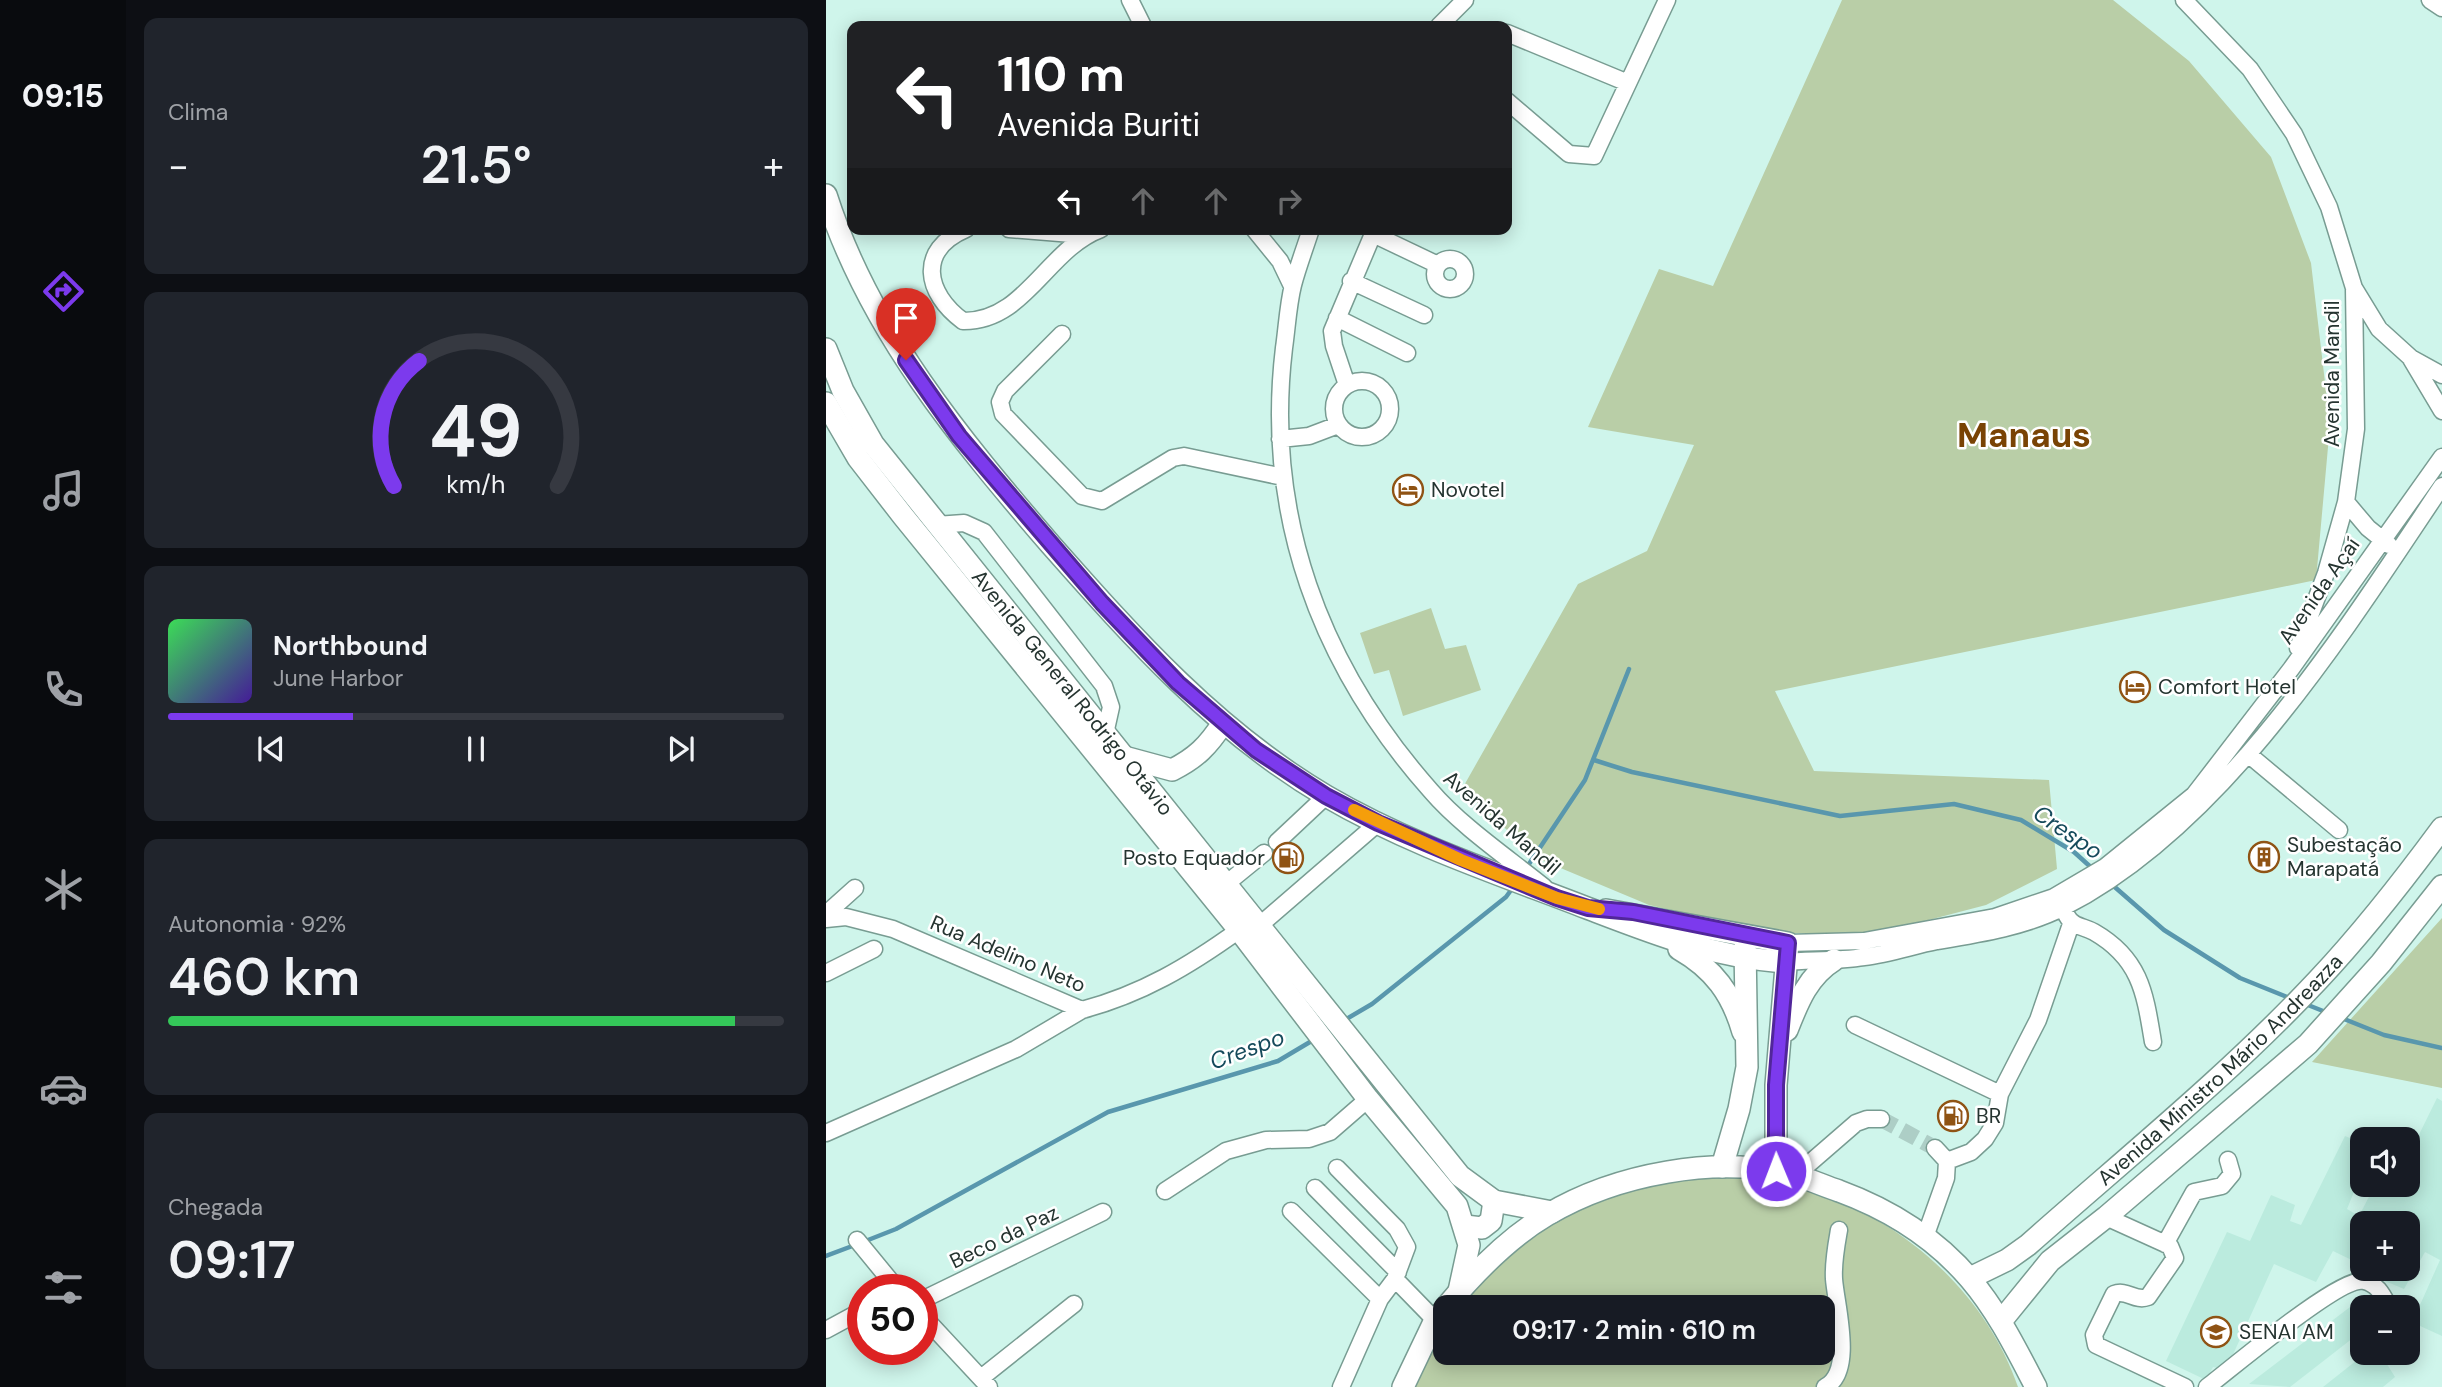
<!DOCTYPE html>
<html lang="pt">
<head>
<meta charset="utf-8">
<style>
	body { margin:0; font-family:"DM Sans",sans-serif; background:#20242c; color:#f1f3f6; height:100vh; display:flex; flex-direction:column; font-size:26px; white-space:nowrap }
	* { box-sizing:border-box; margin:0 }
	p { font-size:23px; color:#9ea1a6 }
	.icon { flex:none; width:38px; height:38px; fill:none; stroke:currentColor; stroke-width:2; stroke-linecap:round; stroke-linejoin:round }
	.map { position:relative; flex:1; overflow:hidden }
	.details { display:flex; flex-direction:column; gap:18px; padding:18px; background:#0d0f14; width:700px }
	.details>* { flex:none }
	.banner { position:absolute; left:21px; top:21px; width:665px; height:214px; border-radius:14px; box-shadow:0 4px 18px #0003; background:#202124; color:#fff; overflow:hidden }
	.buttons { position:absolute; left:1524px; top:1127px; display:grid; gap:14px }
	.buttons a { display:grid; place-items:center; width:70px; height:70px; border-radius:14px; background:#171b24; box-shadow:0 4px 18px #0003; font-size:35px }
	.speed { position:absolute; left:21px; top:1274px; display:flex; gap:14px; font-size:35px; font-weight:700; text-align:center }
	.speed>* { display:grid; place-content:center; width:91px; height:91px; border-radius:50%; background:#171b24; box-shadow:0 4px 18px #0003; line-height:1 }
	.speed .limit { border:10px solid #d22; background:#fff; color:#111 }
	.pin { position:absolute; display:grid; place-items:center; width:60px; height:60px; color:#fff; margin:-72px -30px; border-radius:50% 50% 50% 0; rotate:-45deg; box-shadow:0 0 7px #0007 }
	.pin .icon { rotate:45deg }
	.me { position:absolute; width:77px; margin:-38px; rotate:359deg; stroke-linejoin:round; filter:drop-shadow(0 0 5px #0008) }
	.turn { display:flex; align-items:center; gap:24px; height:147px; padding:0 35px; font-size:32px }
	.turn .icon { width:91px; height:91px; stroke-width:2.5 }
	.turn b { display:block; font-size:49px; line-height:60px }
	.lanes { display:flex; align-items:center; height:66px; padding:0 35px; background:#0003; justify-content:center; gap:35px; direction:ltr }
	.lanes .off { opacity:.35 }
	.big { font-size:52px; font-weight:600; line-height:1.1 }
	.details .tile { flex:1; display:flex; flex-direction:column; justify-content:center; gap:10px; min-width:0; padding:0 24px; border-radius:14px; background:#20242c }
	.details .dial { align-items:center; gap:0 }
	.dial svg { height:182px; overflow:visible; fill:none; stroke:#363941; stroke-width:7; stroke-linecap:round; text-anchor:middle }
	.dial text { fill:#f1f3f6; stroke:none }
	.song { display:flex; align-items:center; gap:21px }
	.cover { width:84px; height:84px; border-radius:10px; background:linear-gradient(135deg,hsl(130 70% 55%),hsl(260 70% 35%)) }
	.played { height:7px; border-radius:4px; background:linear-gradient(90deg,#7c3aed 30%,#363941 30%) }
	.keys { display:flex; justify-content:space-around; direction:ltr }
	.heat { display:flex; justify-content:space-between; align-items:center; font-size:38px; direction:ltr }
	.charge { height:10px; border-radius:5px; background:linear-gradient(90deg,#34c759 92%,#363941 0) }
	.trip { position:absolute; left:607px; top:1295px; width:402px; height:70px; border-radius:14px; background:#171b24; box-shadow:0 4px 18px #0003; font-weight:600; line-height:70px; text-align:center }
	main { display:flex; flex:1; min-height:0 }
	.tabs { display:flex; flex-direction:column; width:126px; justify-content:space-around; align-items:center; background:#090b0e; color:#9ea1a6 }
	.tabs .icon { width:49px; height:49px }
	.tabs .on { color:#7c3aed }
	.tabs b { font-size:32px; color:#f1f3f6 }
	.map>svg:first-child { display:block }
	.built { fill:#bbebde }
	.green { fill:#b9cea7 }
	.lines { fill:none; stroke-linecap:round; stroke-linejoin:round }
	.stream { stroke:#5997ad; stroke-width:4.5 }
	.minor-tunnel { stroke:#adcec6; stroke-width:16; stroke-dasharray:16 8; stroke-linecap:butt }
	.minor-casing { stroke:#789c92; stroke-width:19 }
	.major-casing { stroke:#789c92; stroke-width:24 }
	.minor { stroke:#fff; stroke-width:16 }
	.major { stroke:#fff; stroke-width:21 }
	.route-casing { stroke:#51269a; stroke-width:18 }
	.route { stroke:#7c3aed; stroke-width:12 }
	.slow { stroke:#f59e0b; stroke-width:12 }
	.labels { text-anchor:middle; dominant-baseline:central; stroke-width:5; stroke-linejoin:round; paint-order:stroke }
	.street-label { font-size:21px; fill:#253430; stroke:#fff }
	.poi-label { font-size:21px; fill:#253430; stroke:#fff; text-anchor:start }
	.water-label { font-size:23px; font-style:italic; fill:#154a5b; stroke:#fff }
	.town-label { font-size:35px; font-weight:bold; fill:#794304; stroke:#fff }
</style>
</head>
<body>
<main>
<nav class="tabs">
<b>09:15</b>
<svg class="icon on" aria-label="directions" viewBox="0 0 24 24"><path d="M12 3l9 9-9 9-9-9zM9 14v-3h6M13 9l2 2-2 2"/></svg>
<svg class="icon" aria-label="music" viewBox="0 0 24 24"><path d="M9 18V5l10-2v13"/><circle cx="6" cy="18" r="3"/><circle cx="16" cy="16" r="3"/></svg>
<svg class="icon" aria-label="phone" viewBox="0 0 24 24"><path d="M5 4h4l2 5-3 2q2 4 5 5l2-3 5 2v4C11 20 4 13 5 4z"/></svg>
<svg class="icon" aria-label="climate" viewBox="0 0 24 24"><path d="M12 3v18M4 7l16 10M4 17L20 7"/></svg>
<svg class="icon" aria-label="car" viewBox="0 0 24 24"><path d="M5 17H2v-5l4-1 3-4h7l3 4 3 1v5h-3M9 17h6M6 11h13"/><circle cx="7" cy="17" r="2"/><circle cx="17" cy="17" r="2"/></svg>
<svg class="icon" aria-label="filters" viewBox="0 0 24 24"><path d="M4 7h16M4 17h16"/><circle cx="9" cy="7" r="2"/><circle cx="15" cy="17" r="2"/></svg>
</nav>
<section class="details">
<div class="tile"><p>Clima</p>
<div class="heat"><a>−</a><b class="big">21.5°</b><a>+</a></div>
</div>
<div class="tile dial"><svg viewBox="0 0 100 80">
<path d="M14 69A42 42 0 1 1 86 69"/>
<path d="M14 69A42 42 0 0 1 25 14" stroke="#7c3aed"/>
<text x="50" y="56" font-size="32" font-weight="700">49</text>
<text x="50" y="72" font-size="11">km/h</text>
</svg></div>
<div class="tile">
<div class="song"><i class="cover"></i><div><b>Northbound</b><p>June Harbor</p></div></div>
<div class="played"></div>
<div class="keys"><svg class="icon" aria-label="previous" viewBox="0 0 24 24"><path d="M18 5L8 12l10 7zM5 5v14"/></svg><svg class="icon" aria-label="pause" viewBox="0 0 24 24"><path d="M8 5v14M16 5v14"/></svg><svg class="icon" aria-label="next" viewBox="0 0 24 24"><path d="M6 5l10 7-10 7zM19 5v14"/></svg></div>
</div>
<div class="tile"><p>Autonomia · 92%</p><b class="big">460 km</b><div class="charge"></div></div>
<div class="tile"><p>Chegada</p><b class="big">09:17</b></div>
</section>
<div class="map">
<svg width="1616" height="1387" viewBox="0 0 1616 1387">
	<rect width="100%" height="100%" fill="#cff5eb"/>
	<path class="built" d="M 1611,1098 L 1616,1101 L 1616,1336 L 1592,1325 L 1590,1314 L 1614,1260 L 1599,1252 L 1578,1289 L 1547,1276 L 1550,1269 L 1582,1269 L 1582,1223 L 1536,1223 L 1536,1265 L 1507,1251 L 1490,1282 L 1448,1264 L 1400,1370 L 1387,1367 L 1380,1380 L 1340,1361 L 1401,1232 L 1424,1241 L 1445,1195 L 1469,1205 L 1464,1221 L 1475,1225 L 1519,1136 L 1536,1143 L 1536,1172 L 1521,1209 L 1533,1216 L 1549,1185 L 1582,1185 L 1582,1157 Z
		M 1528,1304 L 1536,1315 L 1536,1331 L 1464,1387 L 1423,1384 Z
		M 1540,1353 L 1554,1353 L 1569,1377 L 1557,1387 L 1497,1387 Z"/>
	<path class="green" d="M 1016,0 L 1287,0 L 1363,61 L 1445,157 L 1485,263 L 1504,425 L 1490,580 L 949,691 L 988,771 L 1223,780 L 1231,869 L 1160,905 L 1053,933 L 948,933 L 823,905 L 713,859 L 636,789 L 752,584 L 821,551 L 868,445 L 762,427 L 833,269 L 887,286 Z
		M 605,608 L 619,649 L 640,645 L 655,690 L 577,716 L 563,670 L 548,674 L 534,633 Z
		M 1616,918 L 1616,1088 L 1486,1062 Z
		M 914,1178 C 933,1181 953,1182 972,1187 C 1070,1213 1159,1290 1192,1387 L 587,1387 L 619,1324 L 620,1353 L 998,1353 L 998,1307 L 633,1307 C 686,1237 766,1190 854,1179 C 874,1177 894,1178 914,1178 Z"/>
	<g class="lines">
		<path class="stream" d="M 768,760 L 806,772 L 1014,816 L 1128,804 L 1195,820 L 1248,852 L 1268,870
			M 701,867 L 759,780 L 803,669
			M 1283,882 L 1338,930 L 1414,978 L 1466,999
			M 1477,1003 L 1502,1013
			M 1513,1017 L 1558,1035 L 1616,1048
			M 517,1021 L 546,1004 L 680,897 L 688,886
			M 37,1242 L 70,1229 L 282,1112 L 452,1061 L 489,1039
			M 0,1256 L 29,1245"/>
		<path class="minor-tunnel" d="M 1055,1119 L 1109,1148"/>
		<g class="minor-casing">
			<path id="minor" d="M 304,0 L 317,26
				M 1358,0 L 1424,69 L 1468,134 L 1503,207 L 1528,288 L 1553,329 L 1585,358 L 1616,375
				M 1604,0 L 1616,8
				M 613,26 L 639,0
				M 681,33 L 802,83
				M 681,101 L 743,154 L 768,156 L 841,0
				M 140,229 C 91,250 99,293 137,321 C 199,322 221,249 275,229
				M 183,229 L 258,235
				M 428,229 L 454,261 L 466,286
				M 485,229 C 479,248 472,266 467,285 C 462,305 461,327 458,348 C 438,515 494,666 605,791 C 634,825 682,858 718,887
				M609 274a15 15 0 1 1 30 0a15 15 0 1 1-30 0Z
				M 525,281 L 598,315
				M 511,318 L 581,353
				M 236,334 L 179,391 L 174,402 L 177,414 L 256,496 L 276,501 L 347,458 L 358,456 L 457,477
				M 1585,359 L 1616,411
				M508 409a28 28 0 1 1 56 0a28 28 0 1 1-56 0Z
				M 521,385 L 508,346 L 506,331 L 547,234 L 612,265
				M 454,439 L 483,436 L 512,425
				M 1520,502 L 1542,528 L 1563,545
				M 110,525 L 138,523 L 158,532 L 278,686 L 285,707 L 279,734
				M 1472,648 L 1500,573 L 1520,502 L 1530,429 L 1528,288
				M 1422,754 L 1513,830
				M 451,842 L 500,796
				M 400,884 L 438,853
				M 0,914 L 29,888
				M 1241,916 C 1247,927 1257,926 1268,932 C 1315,959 1319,994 1327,1042
				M 0,919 L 20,917 L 67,929 L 256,1010 C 316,994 363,966 413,930
				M 434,925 L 552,823
				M 962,943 L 1038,941 L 1169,917 L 1228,897 L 1279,867 L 1368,795 L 1465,669 L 1616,457
				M 959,962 C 985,960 1012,961 1038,957 C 1063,954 1086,946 1111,941 C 1154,934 1199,927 1238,907 C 1396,827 1519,631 1616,486
				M 0,973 L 48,949
				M 1029,1025 L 1174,1094
				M 0,1133 L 190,1049 L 256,1010
				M 1121,1161 L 1145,1152 L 1159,1139 L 1169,1123 L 1174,1094 L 1212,1020 L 1245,924
				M 511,1168 L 571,1229 L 581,1247 L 569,1279 L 554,1299 L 515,1387
				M 970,1175 L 1030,1123 L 1041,1119 L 1055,1119
				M 489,1188 L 572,1272
				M 339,1191 L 400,1151 L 440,1140 L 483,1139 L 504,1132 L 542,1099
				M 465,1211 L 554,1299
				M 1280,1217 L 1344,1246 L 1349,1258 L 1322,1297 C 1309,1302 1301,1289 1288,1294 L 1268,1335 L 1270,1345 L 1359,1387
				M 1099,1237 L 1120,1178 L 1121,1161 L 1109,1148
				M 31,1240 L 72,1290
				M 1339,1244 L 1368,1192 L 1396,1186 L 1406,1174 L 1402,1160
				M 569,1279 L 609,1320
				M 96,1300 L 277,1212
				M 96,1315 L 163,1387
				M 0,1330 L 37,1310
				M 155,1378 L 248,1304
				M 999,1387 C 1029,1372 1010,1306 1008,1279 C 1007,1262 1010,1247 1013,1230
				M 1381,1387 C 1405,1369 1514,1276 1538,1281 C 1552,1284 1557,1296 1563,1307"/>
		</g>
		<g class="major-casing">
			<g id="major">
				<path d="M 0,195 C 43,330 134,439 225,545 C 308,639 391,732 500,796 C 582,844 673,874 761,908 C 829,934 886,957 959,962"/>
				<path id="s1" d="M 0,349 L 17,391 L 47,444 L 634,1176 L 668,1201 L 726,1212"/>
				<path d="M 0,403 L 32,458 L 77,516 L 413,930 L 542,1099 L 631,1206 L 643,1245 L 633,1291"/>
				<path d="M 298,757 L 346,770 C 370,758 382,746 397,723"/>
				<path d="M 780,910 L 962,943 L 950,1085 L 950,1171"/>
				<path d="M 853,949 C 888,969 906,994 917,1032"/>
				<path d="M 961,1030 C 972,1002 982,976 1008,960"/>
				<path d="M 896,1167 L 913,1109 L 921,1067 L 919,946"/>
				<path d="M 639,1226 L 656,1228 L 665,1221 L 668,1201"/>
				<path id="s2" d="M 1144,1278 L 1181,1260 L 1202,1245 C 1299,1159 1403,1075 1492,980 C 1537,932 1577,881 1616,828"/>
				<path d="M 620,1307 C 649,1272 682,1238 721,1215 C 790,1174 890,1155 968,1175 C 983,1179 998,1186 1013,1191 C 1062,1209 1109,1238 1144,1279 C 1172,1312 1190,1349 1210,1387"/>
				<path d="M 1176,1320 L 1224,1261 L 1280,1217 L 1482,1044 L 1555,963 L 1616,886"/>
				<path d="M 577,1387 L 609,1320 L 620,1308"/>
			</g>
		</g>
		<use href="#minor" class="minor"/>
		<use href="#major" class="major"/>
	</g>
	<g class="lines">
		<g class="route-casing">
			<path id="route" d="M 80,360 L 133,436 L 276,603 L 352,683 L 430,750 L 500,796 L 552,823 L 731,898 L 762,908 L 807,912 L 962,943 L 950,1085 L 950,1171"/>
		</g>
		<use href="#route" class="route"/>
		<path class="slow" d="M 528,810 L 635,860 L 731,898 L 773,909"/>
	</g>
	<defs>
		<g id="hotel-ring" transform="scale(1.575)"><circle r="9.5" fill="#fff" stroke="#8f5314" stroke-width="1.5"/><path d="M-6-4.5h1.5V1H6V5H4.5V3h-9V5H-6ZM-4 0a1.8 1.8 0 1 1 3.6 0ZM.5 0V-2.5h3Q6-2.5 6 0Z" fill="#8f5314"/></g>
		<g id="building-ring" transform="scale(1.575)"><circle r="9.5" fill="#fff" stroke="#8f5314" stroke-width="1.5"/><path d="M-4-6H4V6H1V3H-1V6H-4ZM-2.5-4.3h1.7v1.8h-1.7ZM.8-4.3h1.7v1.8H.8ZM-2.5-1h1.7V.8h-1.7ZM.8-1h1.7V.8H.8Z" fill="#8f5314"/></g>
		<g id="fuel-ring" transform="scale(1.575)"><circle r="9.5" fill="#fff" stroke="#8f5314" stroke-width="1.5"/><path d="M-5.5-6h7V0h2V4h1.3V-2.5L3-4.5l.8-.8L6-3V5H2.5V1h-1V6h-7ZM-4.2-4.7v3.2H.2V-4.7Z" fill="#8f5314"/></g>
		<g id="school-ring" transform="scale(1.575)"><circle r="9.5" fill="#fff" stroke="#8f5314" stroke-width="1.5"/><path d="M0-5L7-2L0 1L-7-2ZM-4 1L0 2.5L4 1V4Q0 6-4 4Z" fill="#8f5314"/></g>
	</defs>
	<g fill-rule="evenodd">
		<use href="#hotel-ring" x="582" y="490"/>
		<use href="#hotel-ring" x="1309" y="687"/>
		<use href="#building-ring" x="1438" y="857"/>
		<use href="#fuel-ring" x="462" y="858"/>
		<use href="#fuel-ring" x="1127" y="1116"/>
		<use href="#school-ring" x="1390" y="1332"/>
	</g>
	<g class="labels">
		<g class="street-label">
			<text transform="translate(1506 374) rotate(-90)">Avenida Mandil</text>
			<text transform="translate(1493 591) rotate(-55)">Avenida Açaí</text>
			<text stroke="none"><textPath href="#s1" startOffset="425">Avenida General Rodrigo Otávio</textPath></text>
			<text transform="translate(676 823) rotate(41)">Avenida Mandil</text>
			<text transform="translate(182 954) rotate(23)">Rua Adelino Neto</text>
			<text stroke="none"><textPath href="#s2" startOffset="327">Avenida Ministro Mário Andreazza</textPath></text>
			<text transform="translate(178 1237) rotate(-26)">Beco da Paz</text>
		</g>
		<g class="poi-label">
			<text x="605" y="490">Novotel</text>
			<text x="1332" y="687">Comfort Hotel</text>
			<text x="1461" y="845">Subestação<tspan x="1461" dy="24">Marapatá</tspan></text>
			<text x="439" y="858" text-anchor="end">Posto Equador</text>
			<text x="1150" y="1116">BR</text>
			<text x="1413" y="1332">SENAI AM</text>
		</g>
		<g class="water-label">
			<text transform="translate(1242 832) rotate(34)">Crespo</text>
			<text transform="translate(421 1049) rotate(-20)">Crespo</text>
		</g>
		<g class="town-label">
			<text x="1198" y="435">Manaus</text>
		</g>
	</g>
</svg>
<div class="buttons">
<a><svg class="icon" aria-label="sound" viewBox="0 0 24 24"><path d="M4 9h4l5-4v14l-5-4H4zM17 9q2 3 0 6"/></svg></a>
<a>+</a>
<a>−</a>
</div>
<div class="speed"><div class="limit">50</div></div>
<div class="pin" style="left:80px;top:360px;background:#d93025"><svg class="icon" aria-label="arrive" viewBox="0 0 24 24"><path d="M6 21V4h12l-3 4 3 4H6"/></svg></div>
<svg class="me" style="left:950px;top:1171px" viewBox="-20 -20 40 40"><circle r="17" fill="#7c3aed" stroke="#fff" stroke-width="3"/><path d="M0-11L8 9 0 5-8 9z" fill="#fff"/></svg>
<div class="trip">09:17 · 2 min · 610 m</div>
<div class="banner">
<div class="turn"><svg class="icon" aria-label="left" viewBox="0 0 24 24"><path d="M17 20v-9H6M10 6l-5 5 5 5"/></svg><div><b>110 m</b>Avenida Buriti</div></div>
<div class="lanes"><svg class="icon" aria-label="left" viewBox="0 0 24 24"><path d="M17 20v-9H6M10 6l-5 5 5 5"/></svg><svg class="icon off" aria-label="ahead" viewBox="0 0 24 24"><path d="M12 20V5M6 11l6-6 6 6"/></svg><svg class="icon off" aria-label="ahead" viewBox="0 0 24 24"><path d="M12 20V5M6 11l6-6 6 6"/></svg><svg class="icon off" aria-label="right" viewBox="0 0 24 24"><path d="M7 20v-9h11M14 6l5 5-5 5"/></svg></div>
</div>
</div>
</main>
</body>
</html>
